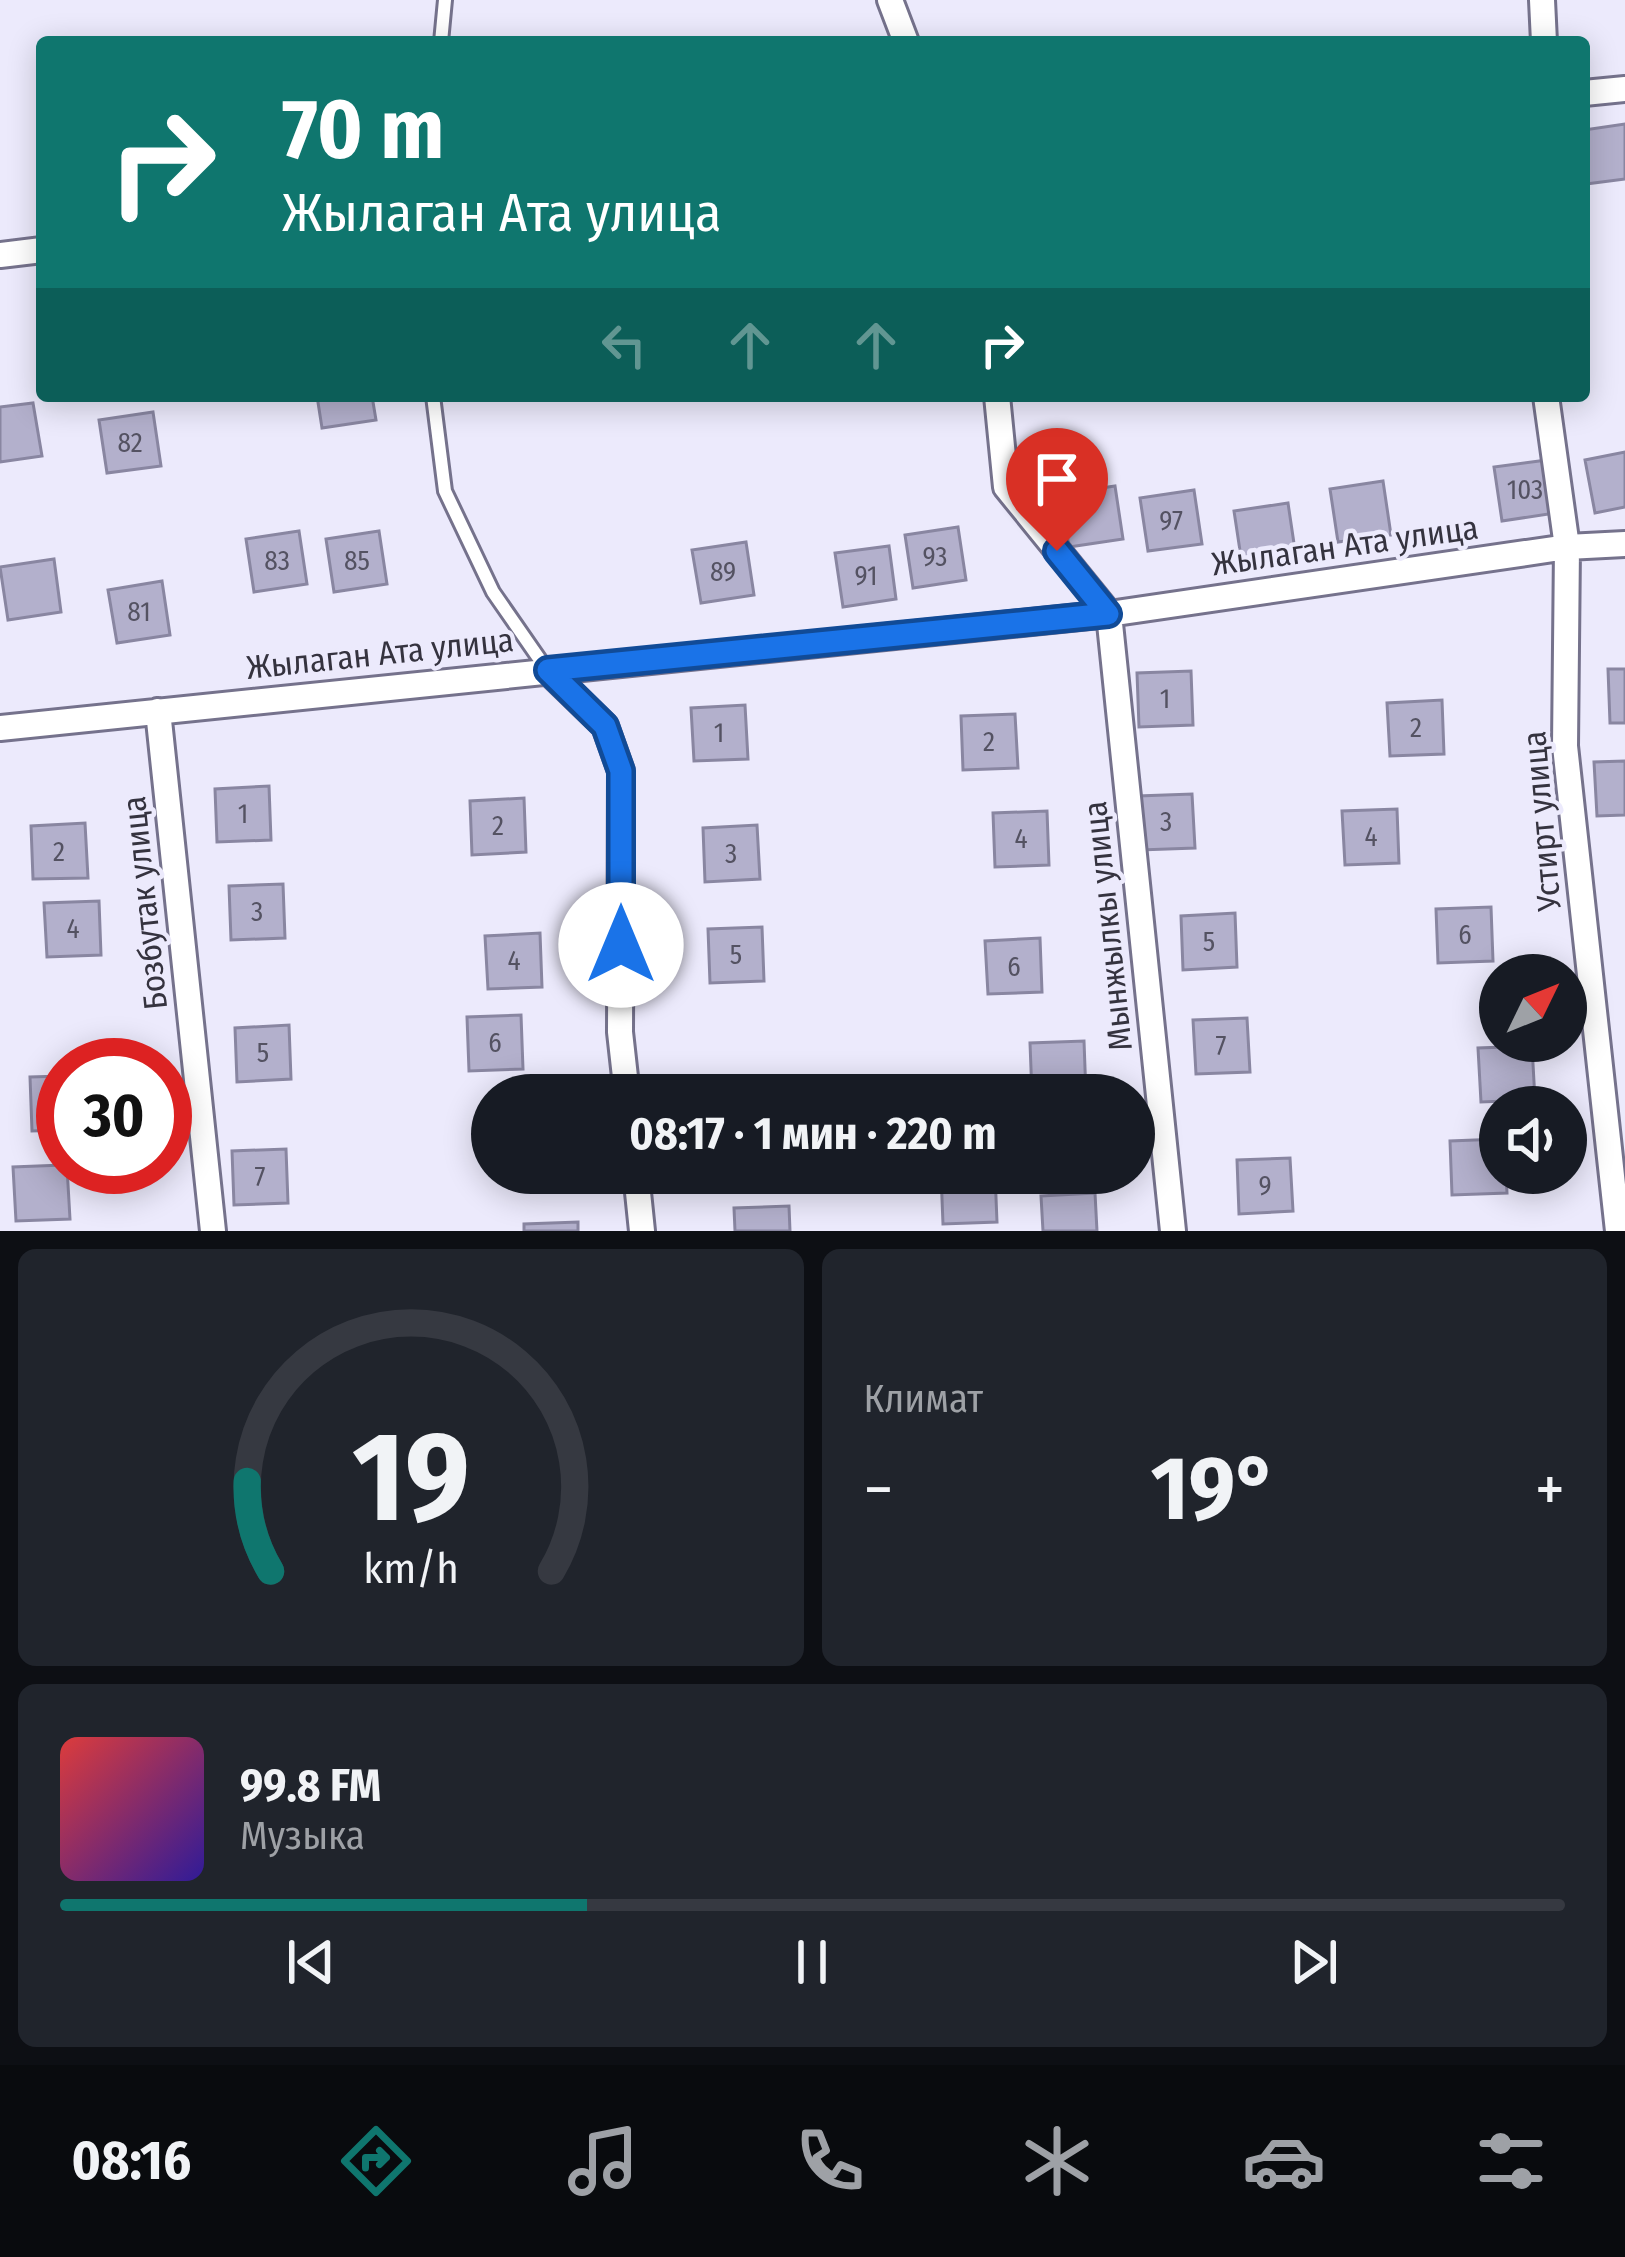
<!DOCTYPE html>
<html lang="ru">
<head>
<meta charset="utf-8">
<style>
	body { margin:0; font-family:"Fira Sans Condensed",sans-serif; background:#20242c; color:#f1f3f6; height:100vh; display:flex; flex-direction:column; font-size:45px; white-space:nowrap }
	* { box-sizing:border-box; margin:0 }
	p { font-size:39px; color:#9ea1a6 }
	.icon { flex:none; width:66px; height:66px; fill:none; stroke:currentColor; stroke-width:2; stroke-linecap:round; stroke-linejoin:round }
	.map { position:relative; height:1231px; overflow:hidden }
	.panel { display:flex; flex-direction:column; gap:18px; padding:18px; background:#0d0f14; flex:1 }
	.panel>* { flex:none }
	.guide { position:absolute; left:36px; top:36px; width:1554px; height:366px; border-radius:12px; box-shadow:0 6px 30px #0003; background:#0f766e; color:#fff; overflow:hidden }
	.needle { width:78px; rotate:47deg }
	.buttons { position:absolute; left:1479px; top:954px; display:grid; gap:24px }
	.buttons a { display:grid; place-items:center; width:108px; height:108px; border-radius:50%; background:#171b24; box-shadow:0 6px 30px #0003; font-size:60px }
	.speed { position:absolute; left:36px; top:1038px; display:flex; gap:24px; font-size:60px; font-weight:700; text-align:center }
	.speed>* { display:grid; place-content:center; width:156px; height:156px; border-radius:50%; background:#171b24; box-shadow:0 6px 30px #0003; line-height:1 }
	.speed .limit { border:18px solid #d22; background:#fff; color:#111 }
	.pin { position:absolute; display:grid; place-items:center; width:102px; height:102px; color:#fff; margin:-123px -51px; border-radius:50% 50% 50% 0; rotate:-45deg; box-shadow:0 0 12px #0007 }
	.pin .icon { rotate:45deg }
	.me { position:absolute; width:132px; margin:-66px; rotate:0deg; stroke-linejoin:round; filter:drop-shadow(0 0 9px #0008) }
	.turn { display:flex; align-items:center; gap:42px; height:252px; padding:0 48px; font-size:54px }
	.turn .icon { width:156px; height:156px; stroke-width:2.5 }
	.turn b { display:block; font-size:84px; line-height:102px }
	.lanes { display:flex; align-items:center; height:114px; padding:0 48px; background:#0003; justify-content:center; gap:60px; direction:ltr }
	.lanes .off { opacity:.35 }
	.big { font-size:90px; font-weight:700; line-height:1.1 }
	.panel .widget { flex:1; display:flex; flex-direction:column; justify-content:center; gap:18px; min-width:0; padding:0 42px; border-radius:18px; background:#20242c }
	.panel .dial { align-items:center; gap:0 }
	.dial svg { height:312px; overflow:visible; fill:none; stroke:#363941; stroke-width:7; stroke-linecap:round; text-anchor:middle }
	.dial text { fill:#f1f3f6; stroke:none }
	.song { display:flex; align-items:center; gap:36px }
	.cover { width:144px; height:144px; border-radius:18px; background:linear-gradient(135deg,hsl(0 70% 55%),hsl(250 70% 35%)) }
	.played { height:12px; border-radius:6px; background:linear-gradient(90deg,#0f766e 35%,#363941 35%) }
	.keys { display:flex; justify-content:space-around; direction:ltr }
	.heat { display:flex; justify-content:space-between; align-items:center; font-size:66px; direction:ltr }
	.panel .tiles { flex:1; display:grid; gap:18px; grid-template-columns:1fr 1fr }
	.widget:last-child { grid-column:span 2 }
	.trip { position:absolute; left:471px; top:1074px; width:684px; height:120px; border-radius:60px; background:#171b24; box-shadow:0 6px 30px #0003; font-weight:700; line-height:120px; text-align:center }
	.menu { display:flex; height:192px; justify-content:space-around; align-items:center; background:#090b0e; color:#9ea1a6 }
	.menu .icon { width:84px; height:84px }
	.menu .current { color:#0f766e }
	.menu b { font-size:54px; color:#f1f3f6 }
	.map>svg:first-child { display:block }
	.building { fill:#b3b0cc; stroke:#8986a1; stroke-width:3 }
	.lines { fill:none; stroke-linecap:round; stroke-linejoin:round }
	.lane-casing { stroke:#75728c; stroke-width:18 }
	.street-casing { stroke:#75728c; stroke-width:30 }
	.lane { stroke:#fff; stroke-width:12 }
	.street { stroke:#fff; stroke-width:24 }
	.route-casing { stroke:#114b97; stroke-width:30 }
	.route { stroke:#1a73e8; stroke-width:21 }
	.labels { text-anchor:middle; dominant-baseline:central; stroke-width:9; stroke-linejoin:round; paint-order:stroke }
	.number-label { font-size:27px; fill:#545262 }
	.street-label { font-size:33px; fill:#35333f; stroke:#eceafc }
</style>
</head>
<body>
<div class="map">
<svg width="1625" height="1231" viewBox="0 0 1625 1231">
	<rect width="100%" height="100%" fill="#eceafc"/>
	<path class="building" d="M 1625,124 L 1625,179 L 1586,184 L 1584,130 Z
		M 317,396 L 372,396 L 376,420 L 322,428 Z
		M 33,403 L 42,456 L 0,462 L 0,407 Z
		M 153,412 L 161,466 L 107,473 L 99,420 Z
		M 1625,452 L 1625,507 L 1595,513 L 1585,460 Z
		M 1547,460 L 1555,513 L 1502,521 L 1494,467 Z
		M 1383,481 L 1391,535 L 1338,542 L 1330,489 Z
		M 1115,486 L 1123,539 L 1069,547 L 1061,494 Z
		M 1194,490 L 1202,544 L 1148,551 L 1140,498 Z
		M 1288,503 L 1296,557 L 1242,564 L 1234,511 Z
		M 958,527 L 966,580 L 913,588 L 905,535 Z
		M 299,531 L 307,584 L 254,592 L 246,539 Z
		M 379,531 L 387,584 L 334,592 L 326,539 Z
		M 746,542 L 754,595 L 701,603 L 692,550 Z
		M 889,546 L 896,599 L 843,607 L 835,553 Z
		M 54,559 L 61,612 L 8,620 L 0,567 Z
		M 162,581 L 170,635 L 117,643 L 108,590 Z
		M 1608,669 L 1625,669 L 1625,723 L 1610,723 Z
		M 1191,671 L 1193,725 L 1139,727 L 1137,673 Z
		M 1442,700 L 1444,754 L 1390,756 L 1387,703 Z
		M 745,705 L 748,759 L 694,761 L 691,708 Z
		M 1015,714 L 1018,768 L 963,770 L 961,716 Z
		M 1625,761 L 1625,815 L 1597,816 L 1594,762 Z
		M 269,786 L 271,840 L 217,842 L 215,789 Z
		M 1192,794 L 1195,848 L 1140,850 L 1138,796 Z
		M 524,798 L 526,852 L 472,855 L 470,801 Z
		M 1397,809 L 1399,863 L 1345,865 L 1342,811 Z
		M 1047,811 L 1049,865 L 995,867 L 993,813 Z
		M 85,823 L 88,878 L 33,879 L 31,826 Z
		M 757,825 L 760,879 L 705,882 L 703,828 Z
		M 283,884 L 285,938 L 231,940 L 229,886 Z
		M 99,901 L 101,955 L 47,957 L 44,903 Z
		M 1491,907 L 1493,961 L 1438,963 L 1436,909 Z
		M 1235,913 L 1237,967 L 1183,970 L 1181,916 Z
		M 762,927 L 764,981 L 710,983 L 708,929 Z
		M 540,933 L 542,987 L 488,989 L 485,936 Z
		M 1040,938 L 1042,992 L 988,994 L 985,941 Z
		M 521,1015 L 523,1069 L 469,1071 L 467,1017 Z
		M 1247,1018 L 1250,1072 L 1196,1074 L 1193,1020 Z
		M 289,1025 L 291,1079 L 237,1082 L 235,1028 Z
		M 1084,1041 L 1086,1095 L 1032,1095 L 1030,1043 Z
		M 1532,1046 L 1535,1100 L 1481,1102 L 1478,1048 Z
		M 63,1076 L 63,1130 L 32,1131 L 30,1077 Z
		M 1500,1139 L 1500,1173 L 1506,1173 L 1507,1193 L 1452,1195 L 1450,1141 Z
		M 286,1149 L 288,1203 L 234,1205 L 232,1151 Z
		M 1290,1158 L 1293,1211 L 1239,1214 L 1237,1160 Z
		M 63,1165 L 67,1167 L 70,1219 L 16,1221 L 13,1167 Z
		M 941,1173 L 995,1173 L 997,1222 L 943,1224 Z
		M 1095,1193 L 1097,1231 L 1043,1231 L 1041,1196 Z
		M 789,1206 L 790,1231 L 735,1231 L 734,1208 Z
		M 578,1222 L 578,1231 L 524,1231 L 524,1224 Z"/>
	<g class="lines">
		<g class="lane-casing">
			<path id="lane" d="M 441,42 L 445,0
				M 433,396 L 445,491 L 493,592 L 547,670"/>
		</g>
		<g class="street-casing">
			<path id="street" d="M 890,0 L 906,42
				M 1542,0 L 1544,42
				M 1584,93 L 1625,89
				M 0,255 L 42,250
				M 997,396 L 1006,487 L 1109,614 L 1173,1231
				M 1546,396 L 1567,547 L 1565,746 L 1618,1231
				M 547,670 L 605,726 L 621,771 L 620,1032 L 627,1095
				M 158,711 L 213,1231
				M 0,728 L 1109,614 L 1567,547 L 1625,544
				M 636,1173 L 642,1231"/>
		</g>
		<use href="#lane" class="lane"/>
		<use href="#street" class="street"/>
	</g>
	<g class="lines">
		<g class="route-casing">
			<path id="route" d="M 621,945 L 621,771 L 605,726 L 548,670 L 1108,614 L 1057,551"/>
		</g>
		<use href="#route" class="route"/>
	</g>
	<g class="labels">
		<g class="number-label">
			<text x="130" y="443">82</text>
			<text x="1525" y="490">103</text>
			<text x="1171" y="521">97</text>
			<text x="935" y="557">93</text>
			<text x="277" y="561">83</text>
			<text x="357" y="561">85</text>
			<text x="723" y="572">89</text>
			<text x="866" y="576">91</text>
			<text x="139" y="612">81</text>
			<text x="1165" y="699">1</text>
			<text x="1416" y="728">2</text>
			<text x="719" y="733">1</text>
			<text x="989" y="742">2</text>
			<text x="243" y="814">1</text>
			<text x="1166" y="822">3</text>
			<text x="498" y="826">2</text>
			<text x="1371" y="837">4</text>
			<text x="1021" y="839">4</text>
			<text x="59" y="852">2</text>
			<text x="731" y="854">3</text>
			<text x="257" y="912">3</text>
			<text x="73" y="929">4</text>
			<text x="1465" y="935">6</text>
			<text x="1209" y="942">5</text>
			<text x="736" y="955">5</text>
			<text x="514" y="961">4</text>
			<text x="1014" y="967">6</text>
			<text x="495" y="1043">6</text>
			<text x="1221" y="1046">7</text>
			<text x="263" y="1053">5</text>
			<text x="260" y="1177">7</text>
			<text x="1265" y="1186">9</text>
		</g>
		<g class="street-label">
			<text transform="translate(1345 546) rotate(-8)">Жылаган Ата улица</text>
			<text transform="translate(380 654) rotate(-6)">Жылаган Ата улица</text>
			<text transform="translate(1542 821) rotate(-95)">Устирт улица</text>
			<text transform="translate(145 903) rotate(-96)">Бозбутак улица</text>
			<text transform="translate(1108 926) rotate(-96)">Мынжылкы улица</text>
		</g>
	</g>
</svg>
<div class="buttons">
<a><svg class="needle" viewBox="-14 -14 28 28"><path d="M0-13l5 13h-10z" fill="#e53935"/><path d="M0 13l5-13h-10z" fill="#9ea1a6"/></svg></a>
<a><svg class="icon" aria-label="sound" viewBox="0 0 24 24"><path d="M4 9h4l5-4v14l-5-4H4zM17 9q2 3 0 6"/></svg></a>
</div>
<div class="speed"><div class="limit">30</div></div>
<div class="pin" style="left:1057px;top:551px;background:#d93025"><svg class="icon" aria-label="arrive" viewBox="0 0 24 24"><path d="M6 21V4h12l-3 4 3 4H6"/></svg></div>
<svg class="me" style="left:621px;top:945px" viewBox="-20 -20 40 40"><circle r="19" fill="#fff"/><path d="M0-13L10 11 0 6-10 11z" fill="#1a73e8"/></svg>
<div class="trip">08:17 · 1 мин · 220 m</div>
<div class="guide">
<div class="turn"><svg class="icon" aria-label="right" viewBox="0 0 24 24"><path d="M7 20v-9h11M14 6l5 5-5 5"/></svg><div><b>70 m</b>Жылаган Ата улица</div></div>
<div class="lanes"><svg class="icon off" aria-label="left" viewBox="0 0 24 24"><path d="M17 20v-9H6M10 6l-5 5 5 5"/></svg><svg class="icon off" aria-label="ahead" viewBox="0 0 24 24"><path d="M12 20V5M6 11l6-6 6 6"/></svg><svg class="icon off" aria-label="ahead" viewBox="0 0 24 24"><path d="M12 20V5M6 11l6-6 6 6"/></svg><svg class="icon" aria-label="right" viewBox="0 0 24 24"><path d="M7 20v-9h11M14 6l5 5-5 5"/></svg></div>
</div>
</div>
<section class="panel">
<div class="tiles">
<div class="widget dial"><svg viewBox="0 0 100 80">
<path d="M14 69A42 42 0 1 1 86 69"/>
<path d="M14 69A42 42 0 0 1 8 46" stroke="#0f766e"/>
<text x="50" y="56" font-size="32" font-weight="700">19</text>
<text x="50" y="72" font-size="11">km/h</text>
</svg></div>
<div class="widget"><p>Климат</p>
<div class="heat"><a>−</a><b class="big">19°</b><a>+</a></div>
</div>
<div class="widget">
<div class="song"><i class="cover"></i><div><b>99.8 FM</b><p>Музыка</p></div></div>
<div class="played"></div>
<div class="keys"><svg class="icon" aria-label="previous" viewBox="0 0 24 24"><path d="M18 5L8 12l10 7zM5 5v14"/></svg><svg class="icon" aria-label="pause" viewBox="0 0 24 24"><path d="M8 5v14M16 5v14"/></svg><svg class="icon" aria-label="next" viewBox="0 0 24 24"><path d="M6 5l10 7-10 7zM19 5v14"/></svg></div>
</div>
</div>
</section>
<nav class="menu">
<b>08:16</b>
<svg class="icon current" aria-label="directions" viewBox="0 0 24 24"><path d="M12 3l9 9-9 9-9-9zM9 14v-3h6M13 9l2 2-2 2"/></svg>
<svg class="icon" aria-label="music" viewBox="0 0 24 24"><path d="M9 18V5l10-2v13"/><circle cx="6" cy="18" r="3"/><circle cx="16" cy="16" r="3"/></svg>
<svg class="icon" aria-label="phone" viewBox="0 0 24 24"><path d="M5 4h4l2 5-3 2q2 4 5 5l2-3 5 2v4C11 20 4 13 5 4z"/></svg>
<svg class="icon" aria-label="climate" viewBox="0 0 24 24"><path d="M12 3v18M4 7l16 10M4 17L20 7"/></svg>
<svg class="icon" aria-label="car" viewBox="0 0 24 24"><path d="M5 17H2v-5l4-1 3-4h7l3 4 3 1v5h-3M9 17h6M6 11h13"/><circle cx="7" cy="17" r="2"/><circle cx="17" cy="17" r="2"/></svg>
<svg class="icon" aria-label="filters" viewBox="0 0 24 24"><path d="M4 7h16M4 17h16"/><circle cx="9" cy="7" r="2"/><circle cx="15" cy="17" r="2"/></svg>
</nav>
</body>
</html>
